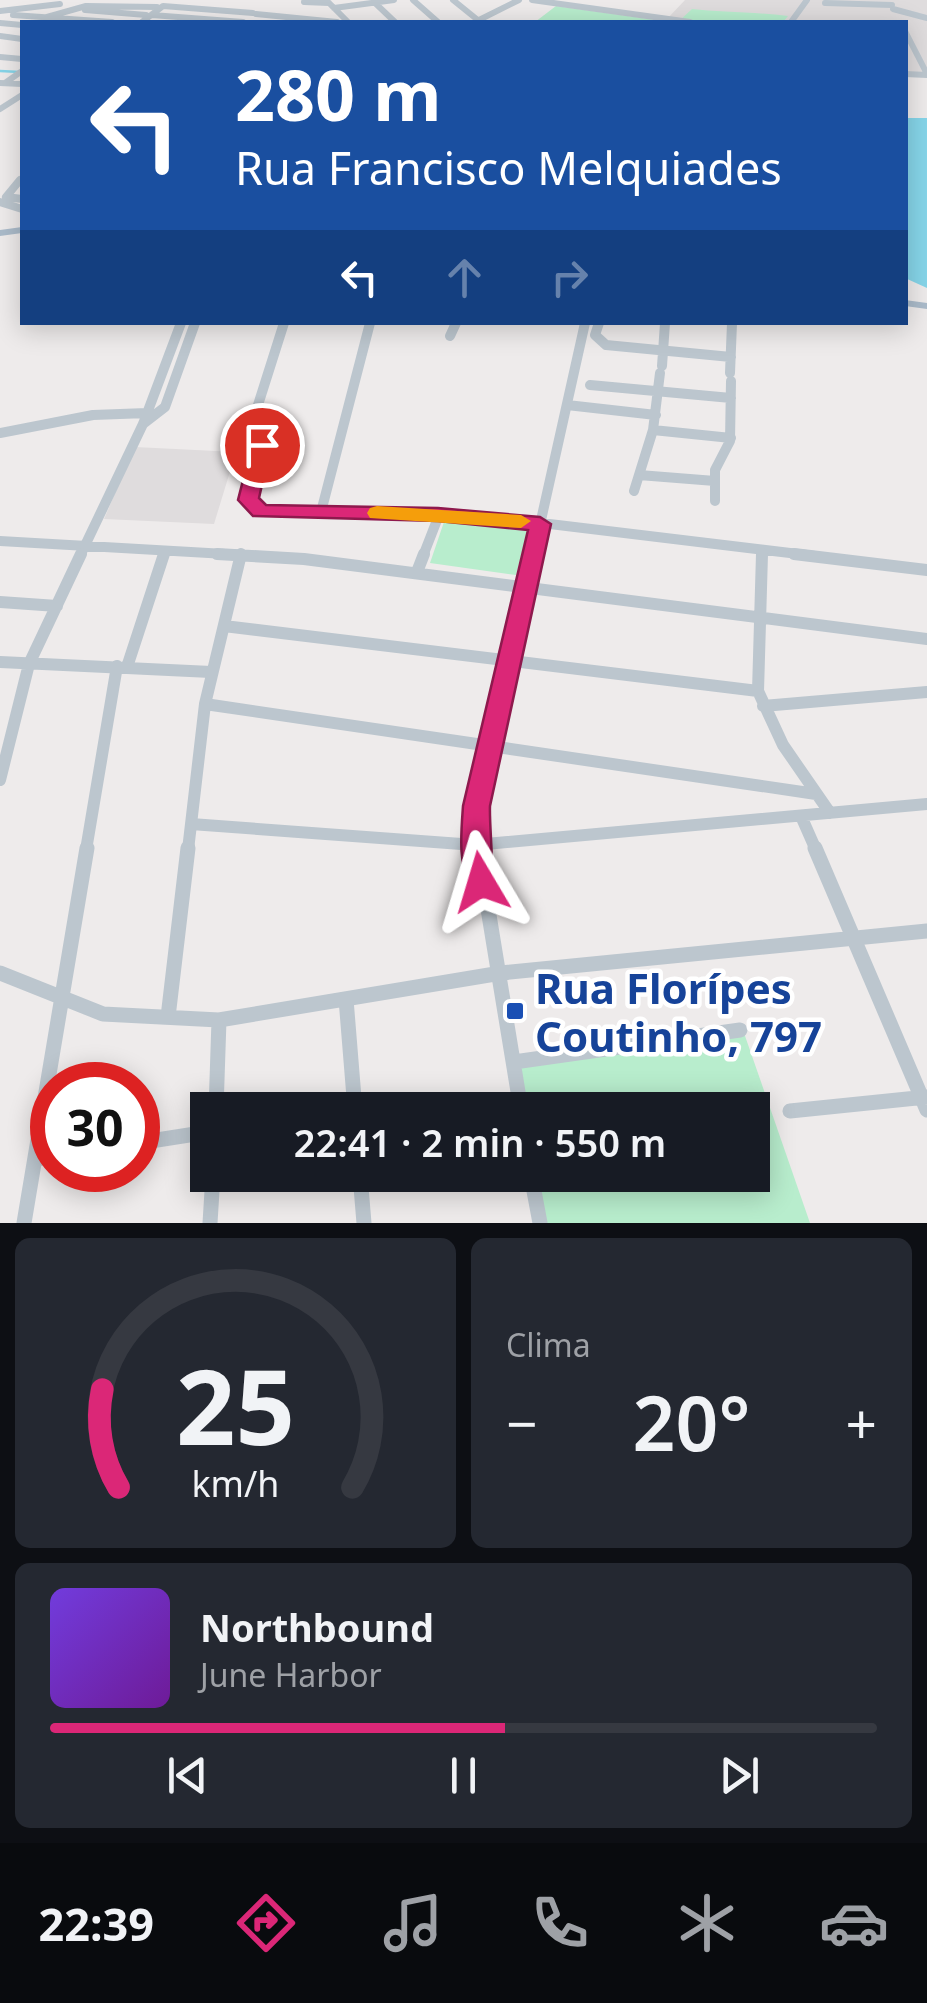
<!DOCTYPE html>
<html lang="pt">
<head>
<meta charset="utf-8">
<style>
	body { margin:0; font-family:"Noto Sans",sans-serif; background:#242831; color:#f1f3f6; height:100vh; display:flex; flex-direction:column; font-size:38px; white-space:nowrap }
	* { box-sizing:border-box; margin:0 }
	p { font-size:32px; color:#9ea1a6 }
	.icon { flex:none; width:55px; height:55px; fill:none; stroke:currentColor; stroke-width:2; stroke-linecap:round; stroke-linejoin:round }
	.map { position:relative; height:1223px; overflow:hidden }
	.sheet { display:flex; flex-direction:column; gap:15px; padding:15px; background:#0d0f14; flex:1 }
	.sheet>* { flex:none }
	.banner { position:absolute; left:20px; top:20px; width:888px; height:305px; border-radius:0px; box-shadow:0 5px 25px #0003; background:#1a4fa0; color:#fff; overflow:hidden }
	.speed { position:absolute; left:30px; top:1062px; display:flex; gap:20px; font-size:50px; font-weight:700; text-align:center }
	.speed>* { display:grid; place-content:center; width:130px; height:130px; border-radius:50%; background:#171b24; box-shadow:0 5px 25px #0003; line-height:1 }
	.speed .limit { border:15px solid #d22; background:#fff; color:#111 }
	.pin { position:absolute; display:grid; place-items:center; width:85px; height:85px; color:#fff; margin:-42px; border:5px solid #fff; border-radius:50%; box-shadow:0 2px 10px #0007 }
	.me { position:absolute; width:110px; margin:-55px; rotate:353deg; stroke-linejoin:round; filter:drop-shadow(0 0 8px #0008) }
	.turn { display:flex; align-items:center; gap:35px; height:210px; padding:0 50px; font-size:45px }
	.turn .icon { width:130px; height:130px; stroke-width:2.5 }
	.turn b { display:block; font-size:70px; line-height:85px }
	.lanes { display:flex; align-items:center; height:95px; padding:0 50px; background:#0003; justify-content:center; gap:50px; direction:ltr }
	.lanes .off { opacity:.35 }
	.big { font-size:75px; font-weight:600; line-height:1.1 }
	.sheet .card { flex:1; display:flex; flex-direction:column; justify-content:center; gap:15px; min-width:0; padding:0 35px; border-radius:15px; background:#242831 }
	.sheet .dial { align-items:center; gap:0 }
	.dial svg { height:260px; overflow:visible; fill:none; stroke:#363941; stroke-width:7; stroke-linecap:round; text-anchor:middle }
	.dial text { fill:#f1f3f6; stroke:none }
	.song { display:flex; align-items:center; gap:30px }
	.cover { width:120px; height:120px; border-radius:15px; background:linear-gradient(135deg,hsl(260 70% 55%),hsl(280 70% 35%)) }
	.played { height:10px; border-radius:5px; background:linear-gradient(90deg,#db2777 55%,#363941 55%) }
	.keys { display:flex; justify-content:space-around; direction:ltr }
	.heat { display:flex; justify-content:space-between; align-items:center; font-size:55px; direction:ltr }
	.sheet .tiles { flex:1; display:grid; gap:15px; grid-template-columns:1fr 1fr }
	.card:last-child { grid-column:span 2 }
	.trip { position:absolute; left:190px; top:1092px; width:580px; height:100px; border-radius:0px; background:#171b24; box-shadow:0 5px 25px #0003; font-weight:600; line-height:100px; text-align:center }
	.tabs { display:flex; height:160px; justify-content:space-around; align-items:center; background:#090b0e; color:#9ea1a6 }
	.tabs .icon { width:70px; height:70px }
	.tabs .active { color:#db2777 }
	.tabs b { font-size:45px; color:#f1f3f6 }
	.map>svg:first-child { display:block }
	.education { fill:#dfdcdd }
	.green { fill:#b8edcd }
	.water { fill:#86d5e9 }
	.lines { fill:none; stroke-linecap:round; stroke-linejoin:round }
	.stream { stroke:#86d5e9; stroke-width:2.5 }
	.minor-far4 { stroke:#bcc6ce; stroke-width:6 }
	.minor-far3 { stroke:#bcc6ce; stroke-width:8 }
	.minor-far2 { stroke:#bcc6ce; stroke-width:10 }
	.minor-far1 { stroke:#bcc6ce; stroke-width:12 }
	.minor { stroke:#bcc6ce; stroke-width:15 }
	.major { fill:#abbbca; fill-rule:evenodd }
	.route { fill:#db2777; stroke:#8e194d; stroke-width:2.5 }
	.slow { fill:#f59e0b }
	.transit-dot { fill:#1a4fb4; stroke:#fff; stroke-width:4 }
	.labels { text-anchor:middle; dominant-baseline:central; stroke-width:9; stroke-linejoin:round; paint-order:stroke }
	.near-transit-label { font-size:42px; font-weight:bold; fill:#164399; stroke:#fff; text-anchor:start }
</style>
</head>
<body>
<div class="map">
<svg width="927" height="1223" viewBox="0 0 927 1223">
	<rect width="100%" height="100%" fill="#eeebeb"/>
	<path class="education" d="M 685,0 L 927,0 L 927,73 L 905,73 L 905,22 L 693,22 L 667,19 Z
		M 135,447 L 236,452 L 214,524 L 104,519 Z"/>
	<path class="green" d="M 556,6 L 671,22 L 535,22 Z
		M 692,9 C 718,12 755,12 788,16 L 783,22 L 679,21 Z
		M 446,516 L 529,525 L 516,575 L 430,563 Z
		M 744,1033 L 810,1223 L 545,1223 L 537,1175 L 752,1175 L 752,1110 L 525,1110 L 517,1063 Z"/>
	<path class="water" d="M 905,118 L 927,118 L 927,288 L 905,278 Z"/>
	<g class="lines">
		<path class="stream" d="M 0,71 L 20,72"/>
		<path class="minor-far4" d="M 326,0 L 348,22
			M 413,0 L 438,22
			M 453,0 L 479,21
			M 532,0 L 690,22
			M 304,2 L 329,3
			M 374,2 L 395,22
			M 825,3 L 892,5
			M 334,8 L 394,0
			M 893,9 L 927,18
			M 85,10 L 146,15
			M 0,11 L 60,4
			M 256,14 L 337,22
			M 13,15 L 112,22
			M 152,15 L 243,22
			M 47,17 L 86,6 L 157,7
			M 142,22 L 163,6 L 253,13
			M 475,22 L 519,0
			M 791,22 L 807,0
			M 0,23 L 22,25
			M 905,31 L 927,74
			M 0,36 L 22,39
			M 0,57 L 22,59
			M 905,74 L 927,75
			M 0,83 L 22,84
			M 5,83 L 22,71
			M 0,109 L 22,95"/>
		<path class="minor-far3" d="M 20,180 L 6,197 L 22,199
			M 0,202 L 22,209"/>
		<path class="minor-far2" d="M 284,323 L 251,427 L 262,453 L 249,500 L 260,511 L 508,519 L 815,556
			M 599,323 L 595,335 L 606,345 L 731,357
			M 450,336 L 456,323
			M 662,366 L 665,323
			M 730,373 L 732,323
			M 590,385 L 731,398
			M 567,405 L 656,415
			M 143,424 L 165,407 L 195,323
			M 653,430 L 731,438
			M 0,433 L 93,415 L 147,413
			M 639,475 L 715,481
			M 634,491 L 653,430 L 660,373
			M 715,501 L 715,470 L 730,441 L 731,381
			M 321,512 L 370,323
			M 0,541 L 259,556
			M 80,556 L 143,424 L 181,323
			M 163,556 L 165,551
			M 423,556 L 439,515
			M 533,556 L 585,323
			M 762,556 L 762,552"/>
		<path class="minor-far1" d="M 217,554 L 304,559 L 927,639
			M 762,554 L 758,691 L 783,745 L 830,813
			M 794,554 L 927,570
			M 417,572 L 424,554
			M 0,602 L 57,606
			M 224,626 L 758,691
			M 0,662 L 211,672
			M 127,667 L 164,554
			M 205,704 L 816,794
			M 763,706 L 927,692
			M 0,780 L 29,664 L 81,554
			M 801,816 L 816,850
			M 191,824 L 475,845 L 927,804
			M 86,850 L 117,666
			M 188,850 L 205,704 L 241,554
			M 478,850 L 474,825 L 534,554"/>
		<path class="minor" d="M 478,848 L 521,1110
			M 815,848 L 927,1110
			M 0,973 L 103,1014 L 219,1020 L 501,973 L 927,931
			M 346,999 L 355,1110
			M 168,1017 L 188,848
			M 514,1062 L 740,1030
			M 216,1110 L 219,1020
			M 790,1111 L 927,1097
			M 138,1143 L 208,1132
			M 35,1159 L 52,1157
			M 360,1175 L 364,1223
			M 531,1175 L 540,1223
			M 24,1223 L 87,848
			M 210,1223 L 213,1175"/>
		<path class="major" d="M 22,227 L 22,233 L 0,236 L 0,230 Z
			M 905,300 L 927,303 L 927,309 L 905,306 Z"/>
	</g>
	<path class="route" d="M 262,439 L 271,445 L 259,498 L 266,505 L 438,508 L 540,517 L 551,524 L 490,806 C 489,823 495,881 491,890 L 481,894 L 471,890 C 458,864 461,834 463,806 L 528,530 L 438,521 L 253,516 L 238,500 L 252,445 Z"/>
	<path class="slow" d="M 377,506 L 521,515 L 531,521 L 521,528 L 370,518 L 367,513 L 370,508 Z"/>
	<rect class="transit-dot" x="505" y="1001" width="20" height="20" rx="5"/>
	<g class="labels">
		<g class="near-transit-label">
			<text x="535" y="987">Rua Florípes<tspan x="535" dy="48">Coutinho, 797</tspan></text>
		</g>
	</g>
</svg>
<div class="speed"><div class="limit">30</div></div>
<div class="pin" style="left:262px;top:445px;background:#d93025"><svg class="icon" aria-label="arrive" viewBox="0 0 24 24"><path d="M6 21V4h12l-3 4 3 4H6"/></svg></div>
<svg class="me" style="left:481px;top:882px" viewBox="-20 -20 40 40"><path d="M0-17L14 15 0 8-14 15z" fill="#db2777" stroke="#fff" stroke-width="4"/></svg>
<div class="trip">22:41 · 2 min · 550 m</div>
<div class="banner">
<div class="turn"><svg class="icon" aria-label="left" viewBox="0 0 24 24"><path d="M17 20v-9H6M10 6l-5 5 5 5"/></svg><div><b>280 m</b>Rua Francisco Melquiades</div></div>
<div class="lanes"><svg class="icon" aria-label="left" viewBox="0 0 24 24"><path d="M17 20v-9H6M10 6l-5 5 5 5"/></svg><svg class="icon off" aria-label="ahead" viewBox="0 0 24 24"><path d="M12 20V5M6 11l6-6 6 6"/></svg><svg class="icon off" aria-label="right" viewBox="0 0 24 24"><path d="M7 20v-9h11M14 6l5 5-5 5"/></svg></div>
</div>
</div>
<section class="sheet">
<div class="tiles">
<div class="card dial"><svg viewBox="0 0 100 80">
<path d="M14 69A42 42 0 1 1 86 69"/>
<path d="M14 69A42 42 0 0 1 9 39" stroke="#db2777"/>
<text x="50" y="56" font-size="32" font-weight="700">25</text>
<text x="50" y="72" font-size="11">km/h</text>
</svg></div>
<div class="card"><p>Clima</p>
<div class="heat"><a>−</a><b class="big">20°</b><a>+</a></div>
</div>
<div class="card">
<div class="song"><i class="cover"></i><div><b>Northbound</b><p>June Harbor</p></div></div>
<div class="played"></div>
<div class="keys"><svg class="icon" aria-label="previous" viewBox="0 0 24 24"><path d="M18 5L8 12l10 7zM5 5v14"/></svg><svg class="icon" aria-label="pause" viewBox="0 0 24 24"><path d="M8 5v14M16 5v14"/></svg><svg class="icon" aria-label="next" viewBox="0 0 24 24"><path d="M6 5l10 7-10 7zM19 5v14"/></svg></div>
</div>
</div>
</section>
<nav class="tabs">
<b>22:39</b>
<svg class="icon active" aria-label="directions" viewBox="0 0 24 24"><path d="M12 3l9 9-9 9-9-9zM9 14v-3h6M13 9l2 2-2 2"/></svg>
<svg class="icon" aria-label="music" viewBox="0 0 24 24"><path d="M9 18V5l10-2v13"/><circle cx="6" cy="18" r="3"/><circle cx="16" cy="16" r="3"/></svg>
<svg class="icon" aria-label="phone" viewBox="0 0 24 24"><path d="M5 4h4l2 5-3 2q2 4 5 5l2-3 5 2v4C11 20 4 13 5 4z"/></svg>
<svg class="icon" aria-label="climate" viewBox="0 0 24 24"><path d="M12 3v18M4 7l16 10M4 17L20 7"/></svg>
<svg class="icon" aria-label="car" viewBox="0 0 24 24"><path d="M5 17H2v-5l4-1 3-4h7l3 4 3 1v5h-3M9 17h6M6 11h13"/><circle cx="7" cy="17" r="2"/><circle cx="17" cy="17" r="2"/></svg>
</nav>
</body>
</html>
